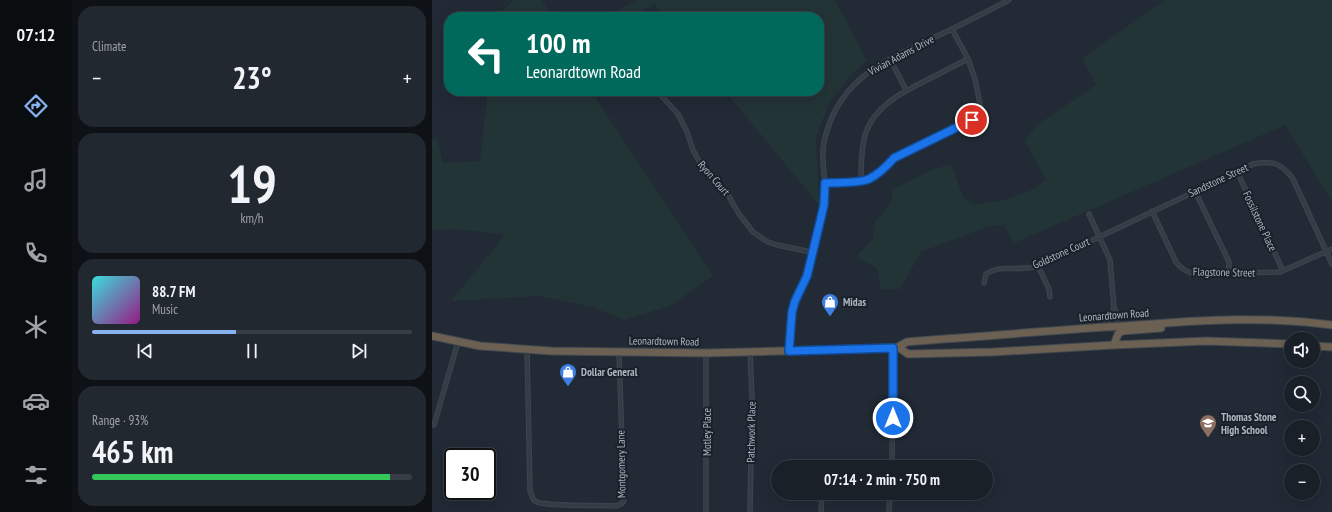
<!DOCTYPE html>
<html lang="en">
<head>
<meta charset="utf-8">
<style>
	body { margin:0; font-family:"PT Sans Narrow",sans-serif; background:#222830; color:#f1f3f6; height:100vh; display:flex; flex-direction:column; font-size:15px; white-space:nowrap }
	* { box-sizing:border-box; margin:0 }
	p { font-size:13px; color:#9fa3a8 }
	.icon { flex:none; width:22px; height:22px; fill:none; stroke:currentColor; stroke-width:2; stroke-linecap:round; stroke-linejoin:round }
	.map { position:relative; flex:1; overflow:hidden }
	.drawer { display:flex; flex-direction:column; gap:6px; padding:6px; background:#0e1216; width:360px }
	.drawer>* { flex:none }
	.banner { position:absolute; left:12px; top:12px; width:380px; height:84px; border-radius:16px; box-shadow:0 4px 16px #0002,0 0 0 1px #373e45; background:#00695c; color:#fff; overflow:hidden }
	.fabs { position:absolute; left:852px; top:332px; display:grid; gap:8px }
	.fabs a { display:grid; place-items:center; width:36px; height:36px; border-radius:50%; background:#192028; box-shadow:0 4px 16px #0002,0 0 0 1px #373e45; font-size:20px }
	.speed { position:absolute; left:12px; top:448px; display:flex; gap:8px; font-size:20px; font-weight:700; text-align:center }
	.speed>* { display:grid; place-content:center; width:52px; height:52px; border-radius:50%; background:#192028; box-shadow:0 4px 16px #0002,0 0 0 1px #373e45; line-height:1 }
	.speed .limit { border:2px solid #111; border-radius:6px; background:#fff; color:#111 }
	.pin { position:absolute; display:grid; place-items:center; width:34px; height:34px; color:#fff; margin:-17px; border:2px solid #fff; border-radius:50%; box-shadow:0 1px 4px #0007 }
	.me { position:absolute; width:44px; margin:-22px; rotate:0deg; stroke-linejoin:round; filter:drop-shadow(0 0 3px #0008) }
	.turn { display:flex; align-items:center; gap:14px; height:84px; padding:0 16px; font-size:18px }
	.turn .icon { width:52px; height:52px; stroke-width:2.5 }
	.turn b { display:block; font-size:28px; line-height:34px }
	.big { font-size:30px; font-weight:600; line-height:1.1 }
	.drawer .widget { flex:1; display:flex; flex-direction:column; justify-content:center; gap:6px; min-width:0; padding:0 14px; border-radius:16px; background:#222830 }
	.drawer .dial { align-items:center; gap:0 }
	.dial b { font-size:52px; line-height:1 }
	.song { display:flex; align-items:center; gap:12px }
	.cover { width:48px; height:48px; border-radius:6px; background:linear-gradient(135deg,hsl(180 70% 55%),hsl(310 70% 35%)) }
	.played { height:4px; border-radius:2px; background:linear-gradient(90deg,#86b2f0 45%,#373e45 45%) }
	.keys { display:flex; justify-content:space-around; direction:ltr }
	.heat { display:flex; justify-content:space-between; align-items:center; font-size:22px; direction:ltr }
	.charge { height:6px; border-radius:3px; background:linear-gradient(90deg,#34c759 93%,#373e45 0) }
	.trip { position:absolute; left:339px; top:460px; width:222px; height:40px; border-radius:20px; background:#192028; box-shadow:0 4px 16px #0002,0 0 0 1px #373e45; font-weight:600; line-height:40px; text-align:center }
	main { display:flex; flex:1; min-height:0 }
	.dock { display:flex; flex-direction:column; width:72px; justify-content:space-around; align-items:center; background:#0a0d10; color:#9fa3a8 }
	.dock .icon { width:28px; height:28px }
	.dock .selected { color:#86b2f0 }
	.dock b { font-size:18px; color:#f1f3f6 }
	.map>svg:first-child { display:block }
	.green { fill:#233436 }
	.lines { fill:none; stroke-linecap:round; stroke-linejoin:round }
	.street-casing { stroke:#3e454f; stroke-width:5.5 }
	.highway-casing { stroke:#3f4750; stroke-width:9 }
	.street { stroke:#343c46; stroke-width:3.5 }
	.highway { stroke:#6b6052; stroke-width:7 }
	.route-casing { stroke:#114b97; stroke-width:10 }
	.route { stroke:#1a73e8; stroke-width:7 }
	.labels { text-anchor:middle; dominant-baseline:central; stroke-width:4; stroke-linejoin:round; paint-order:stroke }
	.street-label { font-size:11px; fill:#aeb7c3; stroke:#1a212a }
	.poi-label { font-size:11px; font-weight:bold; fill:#aeb7c3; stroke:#1a212a; text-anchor:start }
</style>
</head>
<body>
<main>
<nav class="dock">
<b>07:12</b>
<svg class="icon selected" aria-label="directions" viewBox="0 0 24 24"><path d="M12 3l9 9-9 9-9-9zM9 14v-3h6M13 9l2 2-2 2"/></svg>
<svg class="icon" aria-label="music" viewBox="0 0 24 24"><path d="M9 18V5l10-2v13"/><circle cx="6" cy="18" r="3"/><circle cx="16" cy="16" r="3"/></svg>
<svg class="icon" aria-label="phone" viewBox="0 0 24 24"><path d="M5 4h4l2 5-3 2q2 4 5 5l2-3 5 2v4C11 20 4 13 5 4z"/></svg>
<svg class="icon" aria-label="climate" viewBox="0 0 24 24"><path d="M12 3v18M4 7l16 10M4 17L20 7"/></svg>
<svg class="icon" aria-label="car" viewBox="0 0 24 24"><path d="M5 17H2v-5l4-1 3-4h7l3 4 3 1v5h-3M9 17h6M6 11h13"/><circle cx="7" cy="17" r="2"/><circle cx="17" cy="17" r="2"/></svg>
<svg class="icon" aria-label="filters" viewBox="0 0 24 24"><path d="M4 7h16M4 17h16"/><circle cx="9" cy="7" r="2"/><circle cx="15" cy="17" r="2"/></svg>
</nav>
<section class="drawer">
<div class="widget"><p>Climate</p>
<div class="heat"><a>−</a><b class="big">23°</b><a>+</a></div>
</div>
<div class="widget dial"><b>19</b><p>km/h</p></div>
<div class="widget">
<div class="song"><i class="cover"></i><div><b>88.7 FM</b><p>Music</p></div></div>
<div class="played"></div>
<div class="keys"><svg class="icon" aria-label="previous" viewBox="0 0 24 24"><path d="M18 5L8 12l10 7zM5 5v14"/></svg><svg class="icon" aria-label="pause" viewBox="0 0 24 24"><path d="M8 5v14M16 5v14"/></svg><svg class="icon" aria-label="next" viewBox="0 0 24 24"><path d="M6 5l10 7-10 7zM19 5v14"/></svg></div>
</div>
<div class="widget"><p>Range · 93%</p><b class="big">465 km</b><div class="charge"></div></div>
</section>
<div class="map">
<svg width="900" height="512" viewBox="0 0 900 512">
	<rect width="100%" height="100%" fill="#212a35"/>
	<path class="green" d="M 82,0 L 109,0 L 113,5 L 118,17 L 62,17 Z
		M 205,0 L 403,0 L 435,61 L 416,78 L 397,104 L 384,136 L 387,205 L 293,91 L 387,91 L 387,17 L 232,17 L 222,4 L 202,17 L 171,17 Z
		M 733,0 L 900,0 L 900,202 L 853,125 L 582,243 L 572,225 L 557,226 L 489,252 L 468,289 L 449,289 L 445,268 L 424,257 L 441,239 L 443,222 L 459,202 L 460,190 L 502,169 L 519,164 L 531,197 L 541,204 L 569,201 L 598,191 L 614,180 L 593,141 L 605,125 L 664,85 L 650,58 Z
		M 56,91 L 159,91 L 281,276 L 238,306 L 192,320 L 160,307 L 108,296 L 19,301 L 73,235 L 25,229 L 0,230 L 0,139 L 5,139 L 11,163 L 48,161 Z"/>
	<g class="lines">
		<g class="street-casing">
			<path id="street" d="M 458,59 L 474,90
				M 225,91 L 246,114 L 255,132 L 261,150 L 269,165 L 279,177 L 292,188 L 307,214 L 321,232 L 336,242 L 345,245 L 379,252
				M 805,171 L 851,271
				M 429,181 C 429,166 429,150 433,135 C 442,106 469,93 495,80 C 509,73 522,66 536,59
				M 393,183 C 407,182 425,184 437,179 C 447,174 455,166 462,159 L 550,114 L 543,79 L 536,59 L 520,29
				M 763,191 L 797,262 L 797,273
				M 720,211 L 744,262 C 749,269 754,271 762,274 L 848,272 L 900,249
				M 657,214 L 678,260 L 682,308 C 686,314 686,319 685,326
				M 606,266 L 617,289 L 618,297
				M 552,283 L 554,274 C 568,265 578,270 593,268 C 597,268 602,267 606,266 L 821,164 C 839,160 850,163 861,179 L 900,264
				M 671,326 L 677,319 L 679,313 L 682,308
				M 95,349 L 98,490 C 99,494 100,499 103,501 C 111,507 171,505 184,506 L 189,504 L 192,501 L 187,352
				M 357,351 L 360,312 L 363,301 L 375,276 L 392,205 C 393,198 394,191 393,184 C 392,170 389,156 392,142 C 406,79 449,63 501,38 C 527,26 552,13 577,0
				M 274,353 L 274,512
				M 2,425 L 26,342
				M 390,467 L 390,464 L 460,464
				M 460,467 L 461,348
				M 318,512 L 320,398 L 318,351
				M 389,512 L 390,493
				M 457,512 L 458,493"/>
		</g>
		<g class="highway-casing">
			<path id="highway" d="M 0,336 L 48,346 L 119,351 L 274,353 L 461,348 L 466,347 L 475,342 L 485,341 C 559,336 633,329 706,325 C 771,320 835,316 900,325
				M 682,345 L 686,334 L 690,331 L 729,328
				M 881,346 L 900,347
				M 466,347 L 476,354 L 561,352 L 682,345 L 774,341 L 859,344"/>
		</g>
		<use href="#street" class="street"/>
		<use href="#highway" class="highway"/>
	</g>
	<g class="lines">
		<g class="route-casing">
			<path id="route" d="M 461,418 L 461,348 L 357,351 L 360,312 L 363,301 L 375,276 L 392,205 L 393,183 C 407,182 425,184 437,179 C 447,174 455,166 462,158 L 540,120"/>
		</g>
		<use href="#route" class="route"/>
	</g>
	<defs>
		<g id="shop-pin" transform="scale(0.9)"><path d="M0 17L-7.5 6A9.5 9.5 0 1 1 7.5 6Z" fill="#3f7fe0" stroke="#1a212a"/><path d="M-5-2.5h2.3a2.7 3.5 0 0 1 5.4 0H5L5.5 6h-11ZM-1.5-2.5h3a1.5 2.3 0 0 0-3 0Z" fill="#fff"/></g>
		<g id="school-pin" transform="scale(0.9)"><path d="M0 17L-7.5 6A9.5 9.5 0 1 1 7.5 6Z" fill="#8d6e63" stroke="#1a212a"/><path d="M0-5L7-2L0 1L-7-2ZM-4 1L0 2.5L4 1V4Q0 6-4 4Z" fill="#fff"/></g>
	</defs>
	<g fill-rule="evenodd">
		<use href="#shop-pin" x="398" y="302"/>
		<use href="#shop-pin" x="136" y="372"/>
		<use href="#school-pin" x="776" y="423"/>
	</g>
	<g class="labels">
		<g class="street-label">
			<text transform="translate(469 55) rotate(-28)">Vivian Adams Drive</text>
			<text transform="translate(282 178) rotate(49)">Ryon Court</text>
			<text transform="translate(786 180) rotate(-25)">Sandstone Street</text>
			<text transform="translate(828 221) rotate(65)">Fossilstone Place</text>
			<text transform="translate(629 253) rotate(-24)">Goldstone Court</text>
			<text transform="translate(792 272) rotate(1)">Flagstone Street</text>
			<text transform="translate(682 315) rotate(-4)">Leonardtown Road</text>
			<text transform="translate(232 341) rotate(1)">Leonardtown Road</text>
			<text transform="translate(275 432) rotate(-90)">Motley Place</text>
			<text transform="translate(319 432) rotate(-89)">Patchwork Place</text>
			<text transform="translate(189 464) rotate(-91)">Montgomery Lane</text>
		</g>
		<g class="poi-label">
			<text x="411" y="302">Midas</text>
			<text x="149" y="372">Dollar General</text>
			<text x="789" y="417">Thomas Stone<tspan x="789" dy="13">High School</tspan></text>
		</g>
	</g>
</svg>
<div class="fabs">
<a><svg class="icon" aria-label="sound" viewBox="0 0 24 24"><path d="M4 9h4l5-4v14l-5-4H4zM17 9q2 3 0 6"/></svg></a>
<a><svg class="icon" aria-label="search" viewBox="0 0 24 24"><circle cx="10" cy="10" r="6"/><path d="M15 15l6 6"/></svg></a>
<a>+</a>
<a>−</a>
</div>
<div class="speed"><div class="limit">30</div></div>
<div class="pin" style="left:540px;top:120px;background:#d93025"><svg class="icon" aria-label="arrive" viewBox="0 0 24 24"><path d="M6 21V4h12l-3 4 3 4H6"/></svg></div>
<svg class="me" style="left:461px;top:418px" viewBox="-20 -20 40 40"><circle r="17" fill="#1a73e8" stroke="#fff" stroke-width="3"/><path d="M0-11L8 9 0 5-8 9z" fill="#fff"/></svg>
<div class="trip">07:14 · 2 min · 750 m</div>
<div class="banner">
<div class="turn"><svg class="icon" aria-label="left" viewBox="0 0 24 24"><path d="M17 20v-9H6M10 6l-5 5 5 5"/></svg><div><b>100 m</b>Leonardtown Road</div></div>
</div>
</div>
</main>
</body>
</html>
